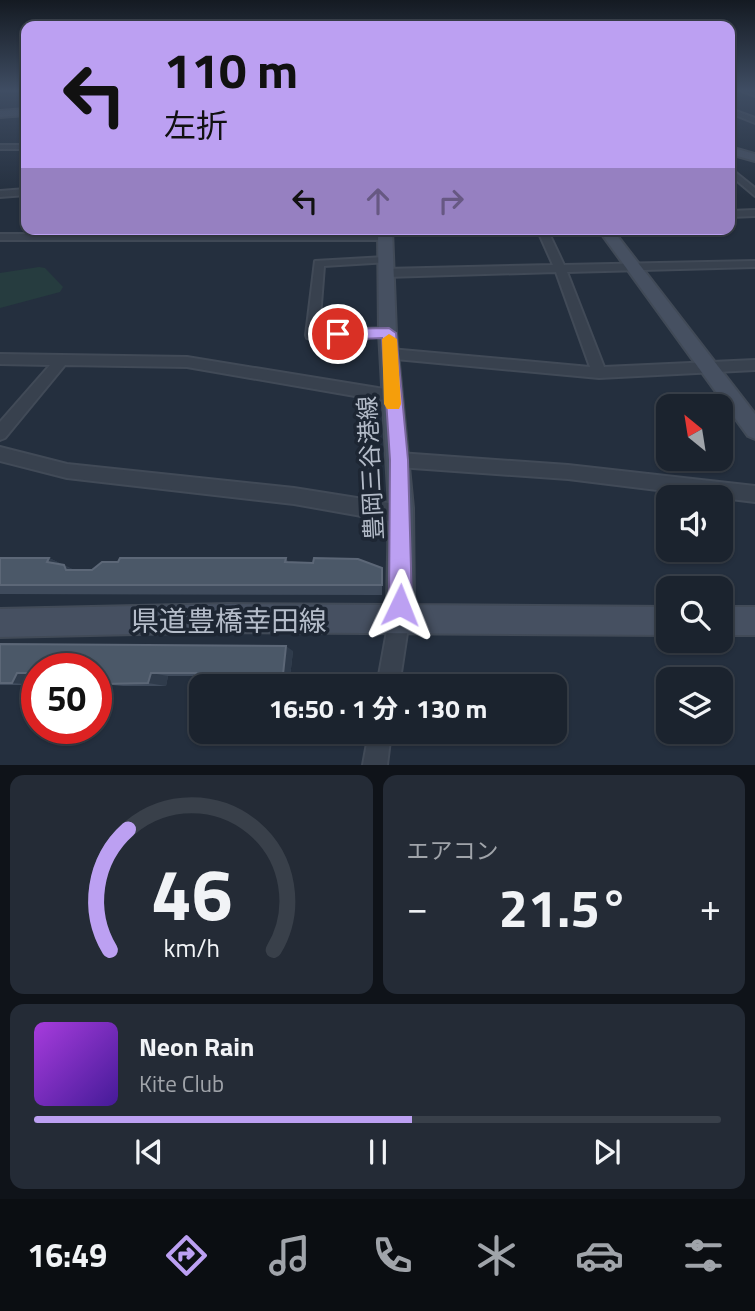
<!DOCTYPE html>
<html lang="ja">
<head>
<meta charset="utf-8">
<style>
	body { margin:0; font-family:"Titillium Web","Noto Sans JP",sans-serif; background:#242b36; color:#f1f3f6; height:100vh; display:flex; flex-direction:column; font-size:26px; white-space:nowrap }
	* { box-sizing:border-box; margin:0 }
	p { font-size:23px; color:#a0a4aa }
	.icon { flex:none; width:38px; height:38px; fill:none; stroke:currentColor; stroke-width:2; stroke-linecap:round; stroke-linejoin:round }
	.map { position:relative; height:765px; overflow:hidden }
	.drawer { display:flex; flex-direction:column; gap:10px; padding:10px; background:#0f1319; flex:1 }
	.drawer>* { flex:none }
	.hud { position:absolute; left:21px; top:21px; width:714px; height:214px; border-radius:14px; box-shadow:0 2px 5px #0004,0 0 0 2px #39404a; background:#bca0f2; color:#111; overflow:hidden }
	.needle { width:46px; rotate:330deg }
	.controls { position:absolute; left:656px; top:394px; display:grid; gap:14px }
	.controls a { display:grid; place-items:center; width:77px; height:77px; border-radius:14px; background:#1b232e; box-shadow:0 2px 5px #0004,0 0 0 2px #39404a; font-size:35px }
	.speed { position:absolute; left:21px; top:653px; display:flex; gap:14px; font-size:35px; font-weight:700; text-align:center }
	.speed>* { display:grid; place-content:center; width:91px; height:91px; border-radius:50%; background:#1b232e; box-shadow:0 2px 5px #0004,0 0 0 2px #39404a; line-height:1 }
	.speed .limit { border:10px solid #d22; background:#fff; color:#111 }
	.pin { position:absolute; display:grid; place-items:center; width:60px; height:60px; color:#fff; margin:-30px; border:4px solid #fff; border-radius:50%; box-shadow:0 2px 7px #0007 }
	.me { position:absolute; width:77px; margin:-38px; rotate:2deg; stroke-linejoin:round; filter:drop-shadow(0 0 5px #0008) }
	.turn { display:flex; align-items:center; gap:24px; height:147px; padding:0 28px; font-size:32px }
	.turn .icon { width:91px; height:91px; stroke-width:2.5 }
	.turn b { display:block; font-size:49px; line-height:60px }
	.lanes { display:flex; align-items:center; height:66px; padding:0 28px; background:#0003; justify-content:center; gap:35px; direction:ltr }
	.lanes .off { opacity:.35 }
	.big { font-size:52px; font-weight:700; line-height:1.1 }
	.drawer .tile { flex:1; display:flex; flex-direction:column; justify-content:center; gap:10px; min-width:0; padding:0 24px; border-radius:14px; background:#242b36 }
	.drawer .dial { align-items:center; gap:0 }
	.dial svg { height:182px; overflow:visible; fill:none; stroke:#39404a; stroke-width:7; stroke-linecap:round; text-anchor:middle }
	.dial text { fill:#f1f3f6; stroke:none }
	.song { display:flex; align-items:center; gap:21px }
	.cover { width:84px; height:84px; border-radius:10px; background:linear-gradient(135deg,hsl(280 70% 55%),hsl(260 70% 35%)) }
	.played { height:7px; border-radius:4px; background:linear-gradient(90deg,#bca0f2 55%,#39404a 55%) }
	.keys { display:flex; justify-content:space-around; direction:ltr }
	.heat { display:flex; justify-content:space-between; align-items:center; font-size:38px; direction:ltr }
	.drawer .tiles { flex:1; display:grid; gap:10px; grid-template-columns:1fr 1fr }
	.tile:last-child { grid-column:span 2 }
	.trip { position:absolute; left:189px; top:674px; width:378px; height:70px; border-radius:14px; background:#1b232e; box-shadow:0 2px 5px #0004,0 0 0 2px #39404a; font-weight:700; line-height:70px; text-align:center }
	.tab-bar { display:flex; height:112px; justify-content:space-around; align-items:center; background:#0b0e12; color:#a0a4aa }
	.tab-bar .icon { width:49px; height:49px }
	.tab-bar .on { color:#bca0f2 }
	.tab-bar b { font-size:32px; color:#f1f3f6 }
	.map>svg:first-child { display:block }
	.green { fill:#263c3f }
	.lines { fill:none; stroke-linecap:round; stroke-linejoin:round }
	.street-casing { stroke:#414a57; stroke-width:4 }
	.secondary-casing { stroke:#414a57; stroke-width:4 }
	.street { fill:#38414e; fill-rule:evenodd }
	.secondary { fill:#465061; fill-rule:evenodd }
	.wall { fill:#3f4b5c }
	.shaded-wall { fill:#2f3b4b }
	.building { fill:#4b5868; stroke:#5c6777; stroke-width:2 }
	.route { fill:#bca0f2; stroke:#7a689d; stroke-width:2 }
	.slow { fill:#f59e0b }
	.labels { text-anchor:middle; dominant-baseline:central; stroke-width:7; stroke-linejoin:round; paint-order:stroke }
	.street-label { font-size:24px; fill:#b4bcc9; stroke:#1d2633 }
	.near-street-label { font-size:28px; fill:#b4bcc9; stroke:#1d2633 }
</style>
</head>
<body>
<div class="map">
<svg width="755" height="765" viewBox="0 0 755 765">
	<rect width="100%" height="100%" fill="#242f3e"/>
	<path class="green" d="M 39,267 L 45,268 L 63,287 L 60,292 L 0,308 L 0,273 Z"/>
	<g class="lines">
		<g class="street-casing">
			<path id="street" d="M 741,90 L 755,92 L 755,96 L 742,91 Z
				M 730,109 L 755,118 L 755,123 L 730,113 Z
				M 0,145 L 26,145 L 26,149 L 0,149 Z
				M 730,168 L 755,188 L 755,196 L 730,175 Z
				M 26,189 L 26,195 L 0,197 L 0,191 Z
				M 755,210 L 755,216 L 730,217 L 730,211 Z
				M 537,229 L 547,229 L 564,265 L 755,261 L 755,267 L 567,272 L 604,367 L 755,360 L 755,370 L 599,378 L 385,358 L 383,354 L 390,349 L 590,367 L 556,272 L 385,277 L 379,273 L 385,269 L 553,265 Z
				M 0,234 L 385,234 L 390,237 L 385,240 L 0,240 Z
				M 385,257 L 390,260 L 389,262 L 324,266 L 319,330 L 389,328 L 395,333 L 393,336 L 307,338 L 306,335 L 315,261 Z
				M 0,354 L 187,357 L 378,388 L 397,390 L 399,394 L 397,398 L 378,400 L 187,367 L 65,365 L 5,438 L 0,440 L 0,422 L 50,365 L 0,364 Z
				M 0,447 L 67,464 L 294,488 L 401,505 L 407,508 L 410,514 L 407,520 L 401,523 L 294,504 L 67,478 L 0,461 Z
				M 399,453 L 568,465 L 755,486 L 755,502 L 568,479 L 399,467 L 393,465 L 391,460 L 393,455 Z
				M 399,610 L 406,613 L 409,620 L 399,686 L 377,686 L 389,620 L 392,613 Z
				M 369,732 L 391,732 L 387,765 L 363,765 Z"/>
		</g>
		<g class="secondary-casing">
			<path id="secondary" d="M 26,109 L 26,115 L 0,117 L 0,111 Z
				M 730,147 L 755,154 L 755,161 L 730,154 Z
				M 378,229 L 392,229 L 396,333 L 413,508 L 414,605 L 668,607 L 668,635 L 228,632 L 0,637 L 0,609 L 228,604 L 387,605 L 389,508 L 379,333 Z
				M 598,229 L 612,229 L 755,414 L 755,439 L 748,436 Z
				M 721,607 L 755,607 L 755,635 L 721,635 Z"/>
		</g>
		<use href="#street" class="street"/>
		<use href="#secondary" class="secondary"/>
	</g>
	<path class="wall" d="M 0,558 L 49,558 L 74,570 L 286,558 L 288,562 L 382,568 L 382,595 L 0,594 Z
		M 0,644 L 293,651 L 289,686 L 204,686 L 193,684 L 195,676 L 168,676 L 166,686 L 123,686 L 102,684 L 104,677 L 96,676 L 96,668 L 37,668 L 37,685 L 0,685 Z"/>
	<path class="shaded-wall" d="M 49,558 L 85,575 L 69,572 L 47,562 Z
		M 286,646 L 293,651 L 289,686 L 282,684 Z
		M 17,673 L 37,675 L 37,685 L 12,683 Z
		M 151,673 L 168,676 L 166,686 L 148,683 Z"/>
	<path class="building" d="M 0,558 L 49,558 L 47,562 L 64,565 L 66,570 L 92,570 L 102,562 L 118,562 L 120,558 L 286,558 L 285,562 L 313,563 L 314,558 L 358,559 L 382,568 L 382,585 L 0,585 Z
		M 0,644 L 286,646 L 282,684 L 193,684 L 196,673 L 151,673 L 148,683 L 102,684 L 105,673 L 96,673 L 96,668 L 37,668 L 37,673 L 17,673 L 12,683 L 0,683 Z"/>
	<linearGradient id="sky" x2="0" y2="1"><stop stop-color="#141a22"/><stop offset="0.46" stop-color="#3f4d63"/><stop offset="1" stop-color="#3f4d63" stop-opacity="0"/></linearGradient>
	<rect width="755" height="197" fill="url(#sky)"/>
	<path class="route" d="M 389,328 L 396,333 L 408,460 L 412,605 L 408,613 L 400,616 L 392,613 L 389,605 L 390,460 L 382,338 L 338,340 L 330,334 L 338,329 Z"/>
	<path class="slow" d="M 389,334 L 397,339 L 401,404 L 399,409 L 387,409 L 384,404 L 382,339 Z"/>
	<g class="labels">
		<g class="street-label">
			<text transform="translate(370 468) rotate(-93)">豊岡三谷港線</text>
		</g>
		<g class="near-street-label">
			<text x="229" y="620">県道豊橋幸田線</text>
		</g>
	</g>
</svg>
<div class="controls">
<a><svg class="needle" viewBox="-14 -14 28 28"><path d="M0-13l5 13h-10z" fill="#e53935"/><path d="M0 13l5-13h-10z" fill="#a0a4aa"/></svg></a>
<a><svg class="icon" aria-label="sound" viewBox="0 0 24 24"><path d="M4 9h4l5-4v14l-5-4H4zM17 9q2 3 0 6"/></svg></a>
<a><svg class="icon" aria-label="search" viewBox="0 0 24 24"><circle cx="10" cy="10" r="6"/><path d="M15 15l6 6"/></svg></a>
<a><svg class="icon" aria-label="layers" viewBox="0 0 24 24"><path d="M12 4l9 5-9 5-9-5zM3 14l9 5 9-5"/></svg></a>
</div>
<div class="speed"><div class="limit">50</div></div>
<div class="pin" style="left:338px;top:334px;background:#d93025"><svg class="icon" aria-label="arrive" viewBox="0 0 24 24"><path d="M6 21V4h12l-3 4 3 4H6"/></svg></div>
<svg class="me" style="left:400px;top:605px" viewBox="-20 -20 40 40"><path d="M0-17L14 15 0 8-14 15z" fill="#bca0f2" stroke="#fff" stroke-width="4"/></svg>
<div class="trip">16:50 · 1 分 · 130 m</div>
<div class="hud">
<div class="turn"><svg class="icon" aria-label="left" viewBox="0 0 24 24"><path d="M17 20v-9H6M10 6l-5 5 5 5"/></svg><div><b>110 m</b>左折</div></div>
<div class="lanes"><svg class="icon" aria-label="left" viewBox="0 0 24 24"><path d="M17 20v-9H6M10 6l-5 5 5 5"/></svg><svg class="icon off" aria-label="ahead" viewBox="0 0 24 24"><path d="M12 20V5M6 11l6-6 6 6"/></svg><svg class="icon off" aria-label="right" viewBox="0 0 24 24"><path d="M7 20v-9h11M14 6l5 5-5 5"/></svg></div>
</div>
</div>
<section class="drawer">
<div class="tiles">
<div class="tile dial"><svg viewBox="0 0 100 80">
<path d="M14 69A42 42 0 1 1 86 69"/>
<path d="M14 69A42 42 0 0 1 22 16" stroke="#bca0f2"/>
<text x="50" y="56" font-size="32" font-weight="700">46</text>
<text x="50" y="72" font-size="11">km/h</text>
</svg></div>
<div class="tile"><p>エアコン</p>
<div class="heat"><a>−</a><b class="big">21.5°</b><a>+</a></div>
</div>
<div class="tile">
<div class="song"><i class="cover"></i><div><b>Neon Rain</b><p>Kite Club</p></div></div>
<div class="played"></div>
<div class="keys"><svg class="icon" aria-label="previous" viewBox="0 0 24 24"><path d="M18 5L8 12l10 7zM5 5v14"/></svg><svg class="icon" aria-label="pause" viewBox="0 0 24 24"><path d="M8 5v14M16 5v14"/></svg><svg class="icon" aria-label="next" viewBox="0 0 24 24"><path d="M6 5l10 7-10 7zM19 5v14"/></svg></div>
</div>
</div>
</section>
<nav class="tab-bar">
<b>16:49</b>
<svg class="icon on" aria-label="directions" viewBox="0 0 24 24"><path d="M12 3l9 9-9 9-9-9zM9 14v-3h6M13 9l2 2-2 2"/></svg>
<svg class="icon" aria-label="music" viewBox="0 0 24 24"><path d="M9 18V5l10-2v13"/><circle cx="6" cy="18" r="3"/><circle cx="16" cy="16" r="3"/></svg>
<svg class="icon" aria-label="phone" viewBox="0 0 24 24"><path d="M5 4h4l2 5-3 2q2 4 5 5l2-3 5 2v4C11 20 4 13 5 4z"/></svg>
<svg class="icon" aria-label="climate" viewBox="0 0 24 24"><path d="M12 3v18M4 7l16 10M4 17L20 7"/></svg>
<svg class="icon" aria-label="car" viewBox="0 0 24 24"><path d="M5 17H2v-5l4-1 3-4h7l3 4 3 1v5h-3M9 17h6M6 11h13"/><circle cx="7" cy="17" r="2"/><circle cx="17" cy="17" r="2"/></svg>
<svg class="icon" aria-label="filters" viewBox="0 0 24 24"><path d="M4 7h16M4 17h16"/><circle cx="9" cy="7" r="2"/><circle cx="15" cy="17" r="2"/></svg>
</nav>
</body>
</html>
